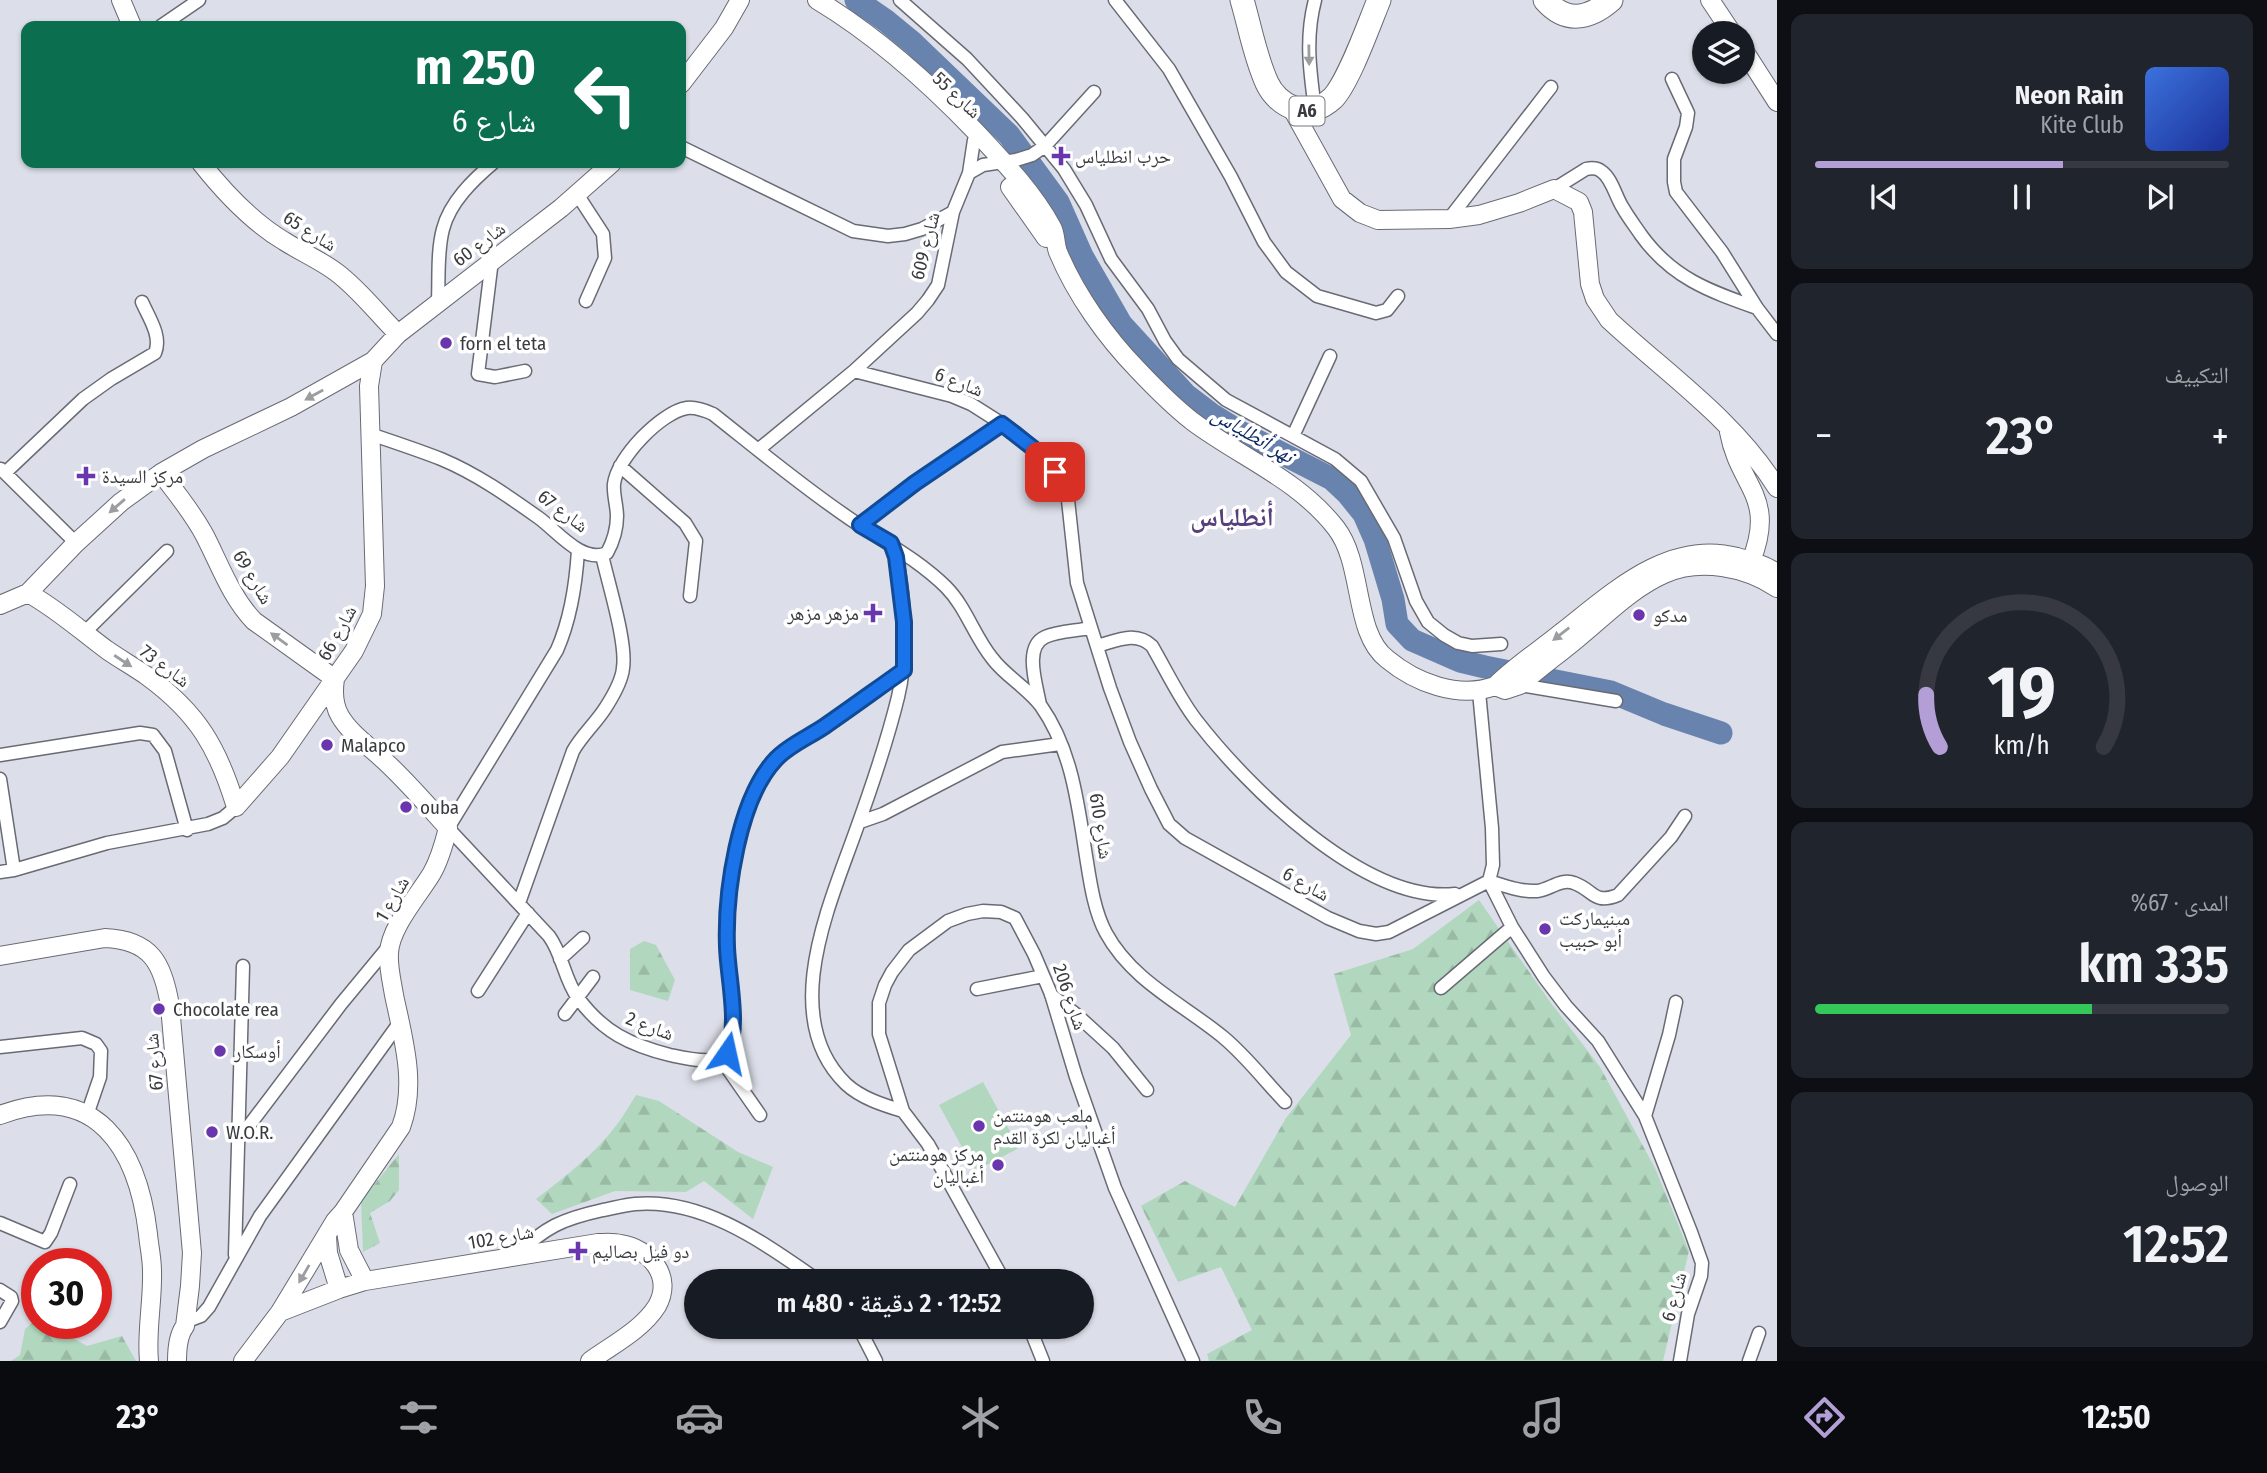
<!DOCTYPE html>
<html lang="ar">
<head>
<meta charset="utf-8">
<style>
	body { margin:0; font-family:"Fira Sans Condensed","Noto Naskh Arabic",sans-serif; background:#20242c; color:#f1f3f6; direction:rtl; height:100vh; display:flex; flex-direction:column; font-size:26px; white-space:nowrap }
	* { box-sizing:border-box; margin:0 }
	p { font-size:23px; color:#9ea1a6 }
	.icon { flex:none; width:38px; height:38px; fill:none; stroke:currentColor; stroke-width:2; stroke-linecap:round; stroke-linejoin:round }
	.map { position:relative; flex:1; overflow:hidden; direction:ltr }
	.drawer { display:flex; flex-direction:column; gap:14px; padding:14px; background:#0d0f14; width:490px }
	.drawer>* { flex:none }
	.top-card { position:absolute; left:21px; top:21px; width:665px; height:147px; border-radius:14px; box-shadow:0 2px 5px #0004; direction:rtl; background:#0b6e4f; color:#fff; overflow:hidden }
	.buttons { position:absolute; left:1692px; top:21px; display:grid; gap:14px }
	.buttons a { display:grid; place-items:center; width:63px; height:63px; border-radius:50%; background:#171b24; box-shadow:0 2px 5px #0004; font-size:35px }
	.speed { position:absolute; left:21px; top:1248px; display:flex; gap:14px; font-size:35px; font-weight:700; text-align:center }
	.speed>* { display:grid; place-content:center; width:91px; height:91px; border-radius:50%; background:#171b24; box-shadow:0 2px 5px #0004; line-height:1 }
	.speed .limit { border:10px solid #d22; background:#fff; color:#111 }
	.pin { position:absolute; display:grid; place-items:center; width:60px; height:60px; color:#fff; margin:-30px; border-radius:14px; box-shadow:0 4px 10px #0006 }
	.me { position:absolute; width:77px; margin:-38px; rotate:11deg; stroke-linejoin:round; filter:drop-shadow(0 0 5px #0008) }
	.turn { display:flex; align-items:center; gap:24px; height:147px; padding:0 35px; font-size:32px }
	.turn .icon { width:91px; height:91px; stroke-width:2.5 }
	.turn b { display:block; font-size:49px; line-height:60px }
	.big { font-size:52px; font-weight:600; line-height:1.1 }
	.drawer .card { flex:1; display:flex; flex-direction:column; justify-content:center; gap:10px; min-width:0; padding:0 24px; border-radius:14px; background:#20242c }
	.drawer .dial { align-items:center; gap:0 }
	.dial svg { height:182px; overflow:visible; fill:none; stroke:#363941; stroke-width:7; stroke-linecap:round; text-anchor:middle }
	.dial text { fill:#f1f3f6; stroke:none }
	.song { display:flex; align-items:center; gap:21px }
	.cover { width:84px; height:84px; border-radius:10px; background:linear-gradient(135deg,hsl(220 70% 55%),hsl(230 70% 35%)) }
	.played { height:7px; border-radius:4px; background:linear-gradient(90deg,#b49ed6 60%,#363941 60%) }
	.keys { display:flex; justify-content:space-around; direction:ltr }
	.heat { display:flex; justify-content:space-between; align-items:center; font-size:38px; direction:ltr }
	.charge { height:10px; border-radius:5px; background:linear-gradient(90deg,#34c759 67%,#363941 0) }
	.trip { position:absolute; left:684px; top:1269px; width:410px; height:70px; border-radius:35px; background:#171b24; box-shadow:0 2px 5px #0004; font-weight:600; line-height:70px; text-align:center; direction:rtl }
	.dock { display:flex; height:112px; justify-content:space-around; align-items:center; background:#090b0e; color:#9ea1a6 }
	.dock .icon { width:49px; height:49px }
	.dock .selected { color:#b49ed6 }
	.dock b { font-size:32px; color:#f1f3f6 }
	main { display:flex; flex:1; min-height:0 }
	.map>svg:first-child { display:block }
	.green { fill:#b1d8be }
	.forest { fill:url(#forest-firs) }
	.lines { fill:none; stroke-linecap:round; stroke-linejoin:round }
	.river { stroke:#6983af; stroke-width:23 }
	.street-casing { stroke:#696b74; stroke-width:15 }
	.secondary-casing { stroke:#696b74; stroke-width:20 }
	.highway-casing { stroke:#696b74; stroke-width:25 }
	.street { stroke:#fff; stroke-width:12 }
	.secondary { stroke:#fff; stroke-width:18 }
	.highway { stroke:#fff; stroke-width:23 }
	.oneway { fill:#9c9d9f }
	.route-casing { stroke:#114b97; stroke-width:18 }
	.route { stroke:#1a73e8; stroke-width:12 }
	.poi-dot { fill:#6936ae; stroke:#fff; stroke-width:2.5 }
	.labels { text-anchor:middle; dominant-baseline:central; stroke-width:7; stroke-linejoin:round; paint-order:stroke }
	.shield { fill:#fff; stroke:#757679; stroke-width:2 }
	.shield-label { font-size:18px; font-weight:bold; fill:#3a3b3f }
	.street-label { font-size:19px; fill:#3a3b3f; stroke:#fff }
	.poi-label { font-size:19px; fill:#3a3b3f; stroke:#fff; text-anchor:start }
	.water-label { font-size:21px; font-style:italic; fill:#0a285f; stroke:#fff }
	.district-label { font-size:26px; font-weight:bold; fill:#56417d; stroke:#fff }
</style>
</head>
<body>
<main>
<section class="drawer">
<div class="card">
<div class="song"><i class="cover"></i><div><b>Neon Rain</b><p>Kite Club</p></div></div>
<div class="played"></div>
<div class="keys"><svg class="icon" aria-label="previous" viewBox="0 0 24 24"><path d="M18 5L8 12l10 7zM5 5v14"/></svg><svg class="icon" aria-label="pause" viewBox="0 0 24 24"><path d="M8 5v14M16 5v14"/></svg><svg class="icon" aria-label="next" viewBox="0 0 24 24"><path d="M6 5l10 7-10 7zM19 5v14"/></svg></div>
</div>
<div class="card"><p>التكييف</p>
<div class="heat"><a>−</a><b class="big">23°</b><a>+</a></div>
</div>
<div class="card dial"><svg viewBox="0 0 100 80">
<path d="M14 69A42 42 0 1 1 86 69"/>
<path d="M14 69A42 42 0 0 1 8 46" stroke="#b49ed6"/>
<text x="50" y="56" font-size="32" font-weight="700">19</text>
<text x="50" y="72" font-size="11">km/h</text>
</svg></div>
<div class="card"><p>المدى · 67%</p><b class="big">335 km</b><div class="charge"></div></div>
<div class="card"><p>الوصول</p><b class="big">12:52</b></div>
</section>
<div class="map">
<svg width="1777" height="1361" viewBox="0 0 1777 1361">
	<defs>
		<pattern id="forest-firs" width="22" height="20" patternUnits="userSpaceOnUse" patternTransform="scale(1.75)"><rect width="22" height="20" fill="#b1d8be"/><path d="M5 1l3.5 6h-7zM16 11l3.5 6h-7z" fill="#99baa4"/></pattern>
	</defs>
	<rect width="100%" height="100%" fill="#dcdee9"/>
	<path class="green" d="M 983,1082 L 1019,1148 L 975,1171 L 939,1105 Z"/>
	<path class="forest" d="M 1479,900 L 1548,999 L 1600,1067 L 1655,1168 L 1689,1251 L 1663,1361 L 1209,1361 L 1207,1354 L 1252,1330 L 1221,1267 L 1178,1282 L 1141,1206 L 1185,1181 L 1235,1207 L 1286,1118 L 1351,1035 L 1334,974 L 1413,949 Z
		M 644,941 L 656,945 L 675,980 L 668,1001 L 630,990 L 630,949 Z
		M 636,1095 L 659,1101 L 738,1152 L 773,1167 L 753,1219 L 704,1181 L 686,1192 L 615,1191 L 552,1214 L 536,1199 C 565,1177 596,1153 618,1123 C 625,1114 630,1104 636,1095 Z
		M 399,1154 L 399,1190 L 390,1201 L 370,1213 L 380,1243 L 363,1252 L 361,1201 Z
		M 37,1319 L 37,1323 L 52,1323 L 60,1331 L 87,1346 L 122,1336 L 136,1361 L 11,1361 L 20,1355 L 25,1329 Z"/>
	<g class="lines">
		<path class="river" d="M 856,0 L 885,20 L 913,43 L 1009,135 L 1058,202 L 1082,256 L 1121,324 L 1186,395 L 1211,414 L 1242,433 L 1332,479 L 1347,493 L 1364,514 L 1375,539 L 1393,599 L 1397,624 L 1412,640 L 1460,661 L 1485,667 L 1611,692 L 1664,714 L 1721,733"/>
		<g class="street-casing">
			<path id="street" d="M 900,0 L 967,59 L 1022,118 L 1064,169 L 1086,205 L 1111,259 L 1148,309 L 1165,341 L 1178,359 L 1226,400 L 1335,459 L 1361,481 L 1394,538 L 1416,601 L 1428,622 L 1444,635 L 1458,643 L 1472,646 L 1501,644
				M 1115,0 L 1169,69 L 1231,177 L 1264,242 L 1286,272 L 1317,296 L 1376,313 L 1387,310 L 1398,296
				M 161,26 L 199,0
				M 1672,79 L 1688,113 L 1686,127 L 1674,159 L 1674,182 L 1676,192 L 1722,252 L 1757,308 L 1777,334
				M 1315,109 C 1310,72 1305,38 1315,0
				M 681,147 L 853,231 L 888,236 L 905,234 L 922,229 L 953,212
				M 969,173 L 974,140
				M 1554,189 L 1586,169 C 1591,168 1597,168 1601,171 C 1612,178 1616,198 1623,208 C 1628,217 1635,226 1641,235 C 1672,278 1709,291 1757,308
				M 577,194 L 603,234 L 605,258 L 586,301
				M 1449,219 L 1551,87
				M 492,260 L 478,374 L 495,377 L 525,371
				M 438,302 C 439,278 437,251 443,229 C 450,202 473,180 493,163
				M 854,371 L 952,396 L 971,404 L 1015,432 L 1038,452 L 1055,472 L 1064,485 L 1068,500 L 1077,583 L 1110,688 L 1130,742 L 1151,789 L 1169,824 L 1185,838 L 1328,918 L 1359,931 L 1376,934 L 1389,932 L 1489,881
				M 370,434 C 394,442 418,450 441,459 C 477,474 508,496 539,518 C 557,531 582,564 607,553 C 613,542 617,529 617,516 C 617,506 613,494 614,484 C 617,458 661,412 687,408 C 696,407 704,410 713,414 C 756,448 798,483 843,514 C 878,539 914,556 946,587 C 966,607 974,636 992,658 C 1005,676 1028,688 1041,706 C 1072,750 1078,805 1086,856 C 1090,881 1094,911 1106,933 C 1132,981 1183,1004 1223,1037 C 1246,1056 1265,1081 1285,1102
				M 1293,436 L 1330,356
				M 758,450 L 854,371 L 917,313 L 928,300 L 938,285 L 953,212 L 969,173 L 983,165 L 1016,160 L 1032,155 L 1045,146 L 1094,92
				M 620,466 L 685,523 L 696,541 L 690,596
				M 1,469 L 76,543
				M 5,473 L 83,399 L 111,379 L 155,353 C 162,336 149,318 142,302
				M 860,525 L 915,483 L 1002,424
				M 892,545 C 906,583 908,657 898,697 C 887,742 871,789 855,833 C 829,906 778,1018 846,1084 C 861,1098 883,1105 903,1111
				M 578,550 C 576,584 571,618 557,650 L 448,828 L 549,936 C 563,955 564,979 578,998 C 603,1032 630,1045 670,1055 C 684,1058 716,1066 726,1054 C 741,1035 725,956 726,928 C 729,878 737,818 763,774 C 777,751 804,741 826,726 C 852,707 877,689 903,670
				M 84,633 L 167,551
				M 1097,646 C 1116,641 1136,630 1152,646 C 1166,670 1179,698 1196,720 C 1247,786 1365,904 1455,894
				M 1520,685 L 1616,701
				M 1479,692 L 1492,828 L 1493,865 L 1489,881
				M 1040,705 C 1037,686 1023,647 1045,637 C 1058,631 1076,631 1090,628
				M 0,755 L 140,733 L 153,735 L 165,751 L 187,830
				M 0,779 L 14,870
				M 860,822 L 883,814 L 1002,752 L 1060,744
				M 0,872 L 14,870 L 107,843 L 208,824 L 223,818 L 236,807
				M 1489,881 L 1512,927 L 1544,977 L 1566,1006 L 1598,1041 L 1645,1116 L 1691,1232 L 1702,1263 L 1701,1276 L 1688,1314 L 1680,1361
				M 1489,881 C 1505,886 1521,892 1537,891 C 1549,890 1561,878 1574,883 C 1594,890 1593,905 1618,895 L 1671,837 L 1685,816
				M 519,903 L 573,751 C 582,735 596,723 606,707 C 613,696 622,681 623,668 C 627,642 608,583 602,555
				M 560,959 L 583,938
				M 1441,988 L 1512,927
				M 977,989 L 1043,976
				M 478,991 L 528,913
				M 1051,995 L 1078,1016 L 1113,1048 L 1147,1090
				M 565,1014 L 593,977
				M 0,1047 L 82,1038 L 96,1044 L 101,1051 L 100,1077 L 87,1115
				M 721,1059 L 760,1115
				M 1645,1116 L 1669,1035 L 1676,1002
				M 239,1139 L 341,1004 L 389,946
				M 0,1223 L 45,1242 L 51,1233 L 70,1184
				M 235,1255 L 243,966
				M 515,1256 C 545,1227 562,1219 603,1210 C 614,1208 624,1205 635,1204 C 704,1198 765,1244 819,1281
				M 1004,1281 L 928,1144 L 903,1111 L 879,1034 L 879,1003 L 885,985 L 892,972 L 909,950 L 948,921 L 967,914 L 983,911 L 1001,912 L 1015,918 L 1034,954 L 1051,994 L 1076,1077 L 1115,1188 L 1193,1361
				M 0,1290 L 11,1297 L 12,1301 L 0,1322
				M 185,1322 L 201,1316 L 209,1307 L 260,1216 L 400,1022
				M 858,1326 L 876,1361
				M 1029,1326 L 1043,1361
				M 1749,1361 L 1759,1333"/>
		</g>
		<g class="secondary-casing">
			<path id="secondary" d="M 121,0 L 132,26
				M 817,0 C 877,36 928,82 976,132 C 1003,161 1032,191 1052,227 C 1056,234 1055,244 1058,252 C 1076,295 1106,337 1138,370 C 1155,388 1173,406 1192,421 C 1240,457 1298,479 1336,528 C 1364,564 1353,633 1387,659 C 1416,683 1458,699 1495,686 C 1515,666 1540,650 1562,632 C 1612,593 1668,539 1737,557 C 1751,561 1765,565 1777,573
				M 1710,0 L 1732,33
				M 1743,49 L 1777,102
				M 681,84 L 724,28 L 740,0
				M 1291,107 L 1342,199 L 1360,213 L 1378,220 L 1449,219 L 1479,215 L 1519,203 L 1554,189 L 1579,202 L 1583,212 L 1590,284 L 1595,299 L 1609,320 C 1667,374 1735,420 1777,488
				M 201,163 C 224,192 252,222 284,241 C 301,252 320,260 336,272 C 359,289 377,313 398,334
				M 1010,187 L 1046,238
				M 1729,432 C 1739,487 1777,496 1751,561
				M 161,473 C 177,494 193,513 205,536 C 220,565 231,597 254,621 L 335,679 C 333,692 333,704 340,716 C 351,735 373,749 389,765 C 410,785 429,807 448,828 C 444,844 440,859 432,873 C 419,895 390,927 389,953 C 388,967 392,982 394,995 C 403,1038 417,1084 401,1127 L 343,1212 L 335,1221 L 280,1312
				M 28,593 C 57,609 80,630 107,650 C 120,659 134,667 147,676 C 198,713 218,748 236,807
				M 0,605 L 28,593 L 76,543 L 121,502 L 161,473 L 203,449 L 291,407 L 373,361 L 398,334 L 561,208 L 612,163
				M 1495,686 L 1505,690 L 1520,685 C 1539,668 1559,654 1578,638 C 1605,616 1632,588 1664,574 C 1700,558 1746,567 1777,588
				M 236,807 L 280,757 L 354,651 L 372,614 L 375,586 L 369,386 L 373,361
				M 0,956 L 105,938 C 151,940 163,963 170,1006 L 192,1253 L 190,1286 L 185,1326 C 178,1335 177,1349 177,1361
				M 0,1115 C 96,1079 138,1149 148,1234 C 149,1246 152,1258 152,1271 C 153,1301 146,1332 149,1361
				M 343,1212 L 349,1250 L 365,1281
				M 327,1236 L 328,1253 L 339,1289
				M 243,1361 L 280,1312 L 339,1289 L 365,1281 L 598,1243 C 605,1243 613,1242 620,1244 C 649,1248 674,1276 657,1306 C 642,1330 612,1345 590,1361"/>
		</g>
		<g class="highway-casing">
			<path id="highway" d="M 1242,0 C 1250,27 1255,57 1267,83 C 1272,94 1282,104 1294,108 C 1308,114 1322,108 1333,98 C 1349,81 1369,24 1379,0
				M 1545,0 C 1566,24 1589,19 1611,0"/>
		</g>
		<use href="#street" class="street"/>
		<use href="#secondary" class="secondary"/>
		<use href="#highway" class="highway"/>
	</g>
	<defs><path id="oneway-solid" d="M-6-.8H1V-3.2L6.5 0L1 3.2V.8H-6Z" transform="scale(1.75)"/></defs>
	<g class="oneway">
		<use href="#oneway-solid" transform="translate(1309 55) rotate(89)"/>
		<use href="#oneway-solid" transform="translate(314 395) rotate(151)"/>
		<use href="#oneway-solid" transform="translate(117 506) rotate(139)"/>
		<use href="#oneway-solid" transform="translate(1561 634) rotate(142)"/>
		<use href="#oneway-solid" transform="translate(279 639) rotate(-144)"/>
		<use href="#oneway-solid" transform="translate(123 661) rotate(33)"/>
		<use href="#oneway-solid" transform="translate(304 1274) rotate(120)"/>
	</g>
	<g class="lines">
		<g class="route-casing">
			<path id="route" d="M 727,1053 C 740,1026 728,978 727,947 C 725,893 738,799 776,759 C 789,745 809,737 825,726 C 851,708 877,689 904,670 L 904,622 L 896,557 L 891,543 L 860,525 L 915,483 L 1002,424 L 1038,452 L 1055,472"/>
		</g>
		<use href="#route" class="route"/>
	</g>
	<g class="poi-dot">
		<path d="M1057.5 145.5h7v7h7v7h-7v7h-7v-7h-7v-7h7z"/>
		<circle cx="446" cy="343" r="7"/>
		<path d="M82.5 465.5h7v7h7v7h-7v7h-7v-7h-7v-7h7z"/>
		<path d="M869.5 602.5h7v7h7v7h-7v7h-7v-7h-7v-7h7z"/>
		<circle cx="1639" cy="615" r="7"/>
		<circle cx="327" cy="745" r="7"/>
		<circle cx="406" cy="807" r="7"/>
		<circle cx="1545" cy="929" r="7"/>
		<circle cx="159" cy="1009" r="7"/>
		<circle cx="220" cy="1051" r="7"/>
		<circle cx="979" cy="1126" r="7"/>
		<circle cx="212" cy="1132" r="7"/>
		<circle cx="998" cy="1165" r="7"/>
		<path d="M574.5 1240.5h7v7h7v7h-7v7h-7v-7h-7v-7h7z"/>
	</g>
	<g class="labels">
		<rect class="shield" x="1289.5" y="96.5" width="35" height="29" rx="5"/>
		<g class="shield-label">
			<text x="1307" y="111">A6</text>
		</g>
		<g class="street-label">
			<text transform="translate(957 95) rotate(43)">شارع 55</text>
			<text transform="translate(310 231) rotate(32)">شارع 65</text>
			<text transform="translate(479 244) rotate(-37)">شارع 60</text>
			<text transform="translate(925 246) rotate(-76)">شارع 609</text>
			<text transform="translate(959 382) rotate(21)">شارع 6</text>
			<text transform="translate(563 511) rotate(37)">شارع 67</text>
			<text transform="translate(253 577) rotate(59)">شارع 69</text>
			<text transform="translate(337 633) rotate(-61)">شارع 66</text>
			<text transform="translate(165 666) rotate(37)">شارع 73</text>
			<text transform="translate(1101 826) rotate(81)">شارع 610</text>
			<text transform="translate(1306 884) rotate(29)">شارع 6</text>
			<text transform="translate(392 899) rotate(-60)">شارع 1</text>
			<text transform="translate(1070 997) rotate(71)">شارع 206</text>
			<text transform="translate(650 1026) rotate(21)">شارع 2</text>
			<text transform="translate(154 1062) rotate(-95)">شارع 67</text>
			<text transform="translate(501 1237) rotate(-10)">شارع 102</text>
			<text transform="translate(1674 1297) rotate(-75)">شارع 6</text>
		</g>
		<g class="poi-label">
			<text x="1075" y="156">حرب انطلياس</text>
			<text x="460" y="343">forn el teta</text>
			<text x="102" y="476">مركز السيدة</text>
			<text x="859" y="613" text-anchor="end">مزهر مزهر</text>
			<text x="1653" y="615">مدكو</text>
			<text x="341" y="745">Malapco</text>
			<text x="420" y="807">ouba</text>
			<text x="1559" y="918">مينيماركت<tspan x="1559" dy="22">أبو حبيب</tspan></text>
			<text x="173" y="1009">Chocolate rea</text>
			<text x="234" y="1051">أوسكار</text>
			<text x="993" y="1115">ملعب هومنتمن<tspan x="993" dy="22">أغباليان لكرة القدم</tspan></text>
			<text x="226" y="1132">W.O.R.</text>
			<text x="984" y="1154" text-anchor="end">مركز هومنتمن<tspan x="984" dy="22">أغباليان</tspan></text>
			<text x="592" y="1251">دو فيل بصاليم</text>
		</g>
		<g class="water-label">
			<text transform="translate(1253 435) rotate(30)">نهر أنطلياس</text>
		</g>
		<g class="district-label">
			<text x="1232" y="517">أنطلياس</text>
		</g>
	</g>
</svg>
<div class="buttons">
<a><svg class="icon" aria-label="layers" viewBox="0 0 24 24"><path d="M12 4l9 5-9 5-9-5zM3 14l9 5 9-5"/></svg></a>
</div>
<div class="speed"><div class="limit">30</div></div>
<div class="pin" style="left:1055px;top:472px;background:#d93025"><svg class="icon" aria-label="arrive" viewBox="0 0 24 24"><path d="M6 21V4h12l-3 4 3 4H6"/></svg></div>
<svg class="me" style="left:727px;top:1053px" viewBox="-20 -20 40 40"><path d="M0-17L14 15 0 8-14 15z" fill="#1a73e8" stroke="#fff" stroke-width="4"/></svg>
<div class="trip">12:52 · 2 دقيقة · 480 m</div>
<div class="top-card">
<div class="turn"><svg class="icon" aria-label="left" viewBox="0 0 24 24"><path d="M17 20v-9H6M10 6l-5 5 5 5"/></svg><div><b>250 m</b>شارع 6</div></div>
</div>
</div>
</main>
<nav class="dock">
<b>12:50</b>
<svg class="icon selected" aria-label="directions" viewBox="0 0 24 24"><path d="M12 3l9 9-9 9-9-9zM9 14v-3h6M13 9l2 2-2 2"/></svg>
<svg class="icon" aria-label="music" viewBox="0 0 24 24"><path d="M9 18V5l10-2v13"/><circle cx="6" cy="18" r="3"/><circle cx="16" cy="16" r="3"/></svg>
<svg class="icon" aria-label="phone" viewBox="0 0 24 24"><path d="M5 4h4l2 5-3 2q2 4 5 5l2-3 5 2v4C11 20 4 13 5 4z"/></svg>
<svg class="icon" aria-label="climate" viewBox="0 0 24 24"><path d="M12 3v18M4 7l16 10M4 17L20 7"/></svg>
<svg class="icon" aria-label="car" viewBox="0 0 24 24"><path d="M5 17H2v-5l4-1 3-4h7l3 4 3 1v5h-3M9 17h6M6 11h13"/><circle cx="7" cy="17" r="2"/><circle cx="17" cy="17" r="2"/></svg>
<svg class="icon" aria-label="filters" viewBox="0 0 24 24"><path d="M4 7h16M4 17h16"/><circle cx="9" cy="7" r="2"/><circle cx="15" cy="17" r="2"/></svg>
<b>23°</b>
</nav>
</body>
</html>
